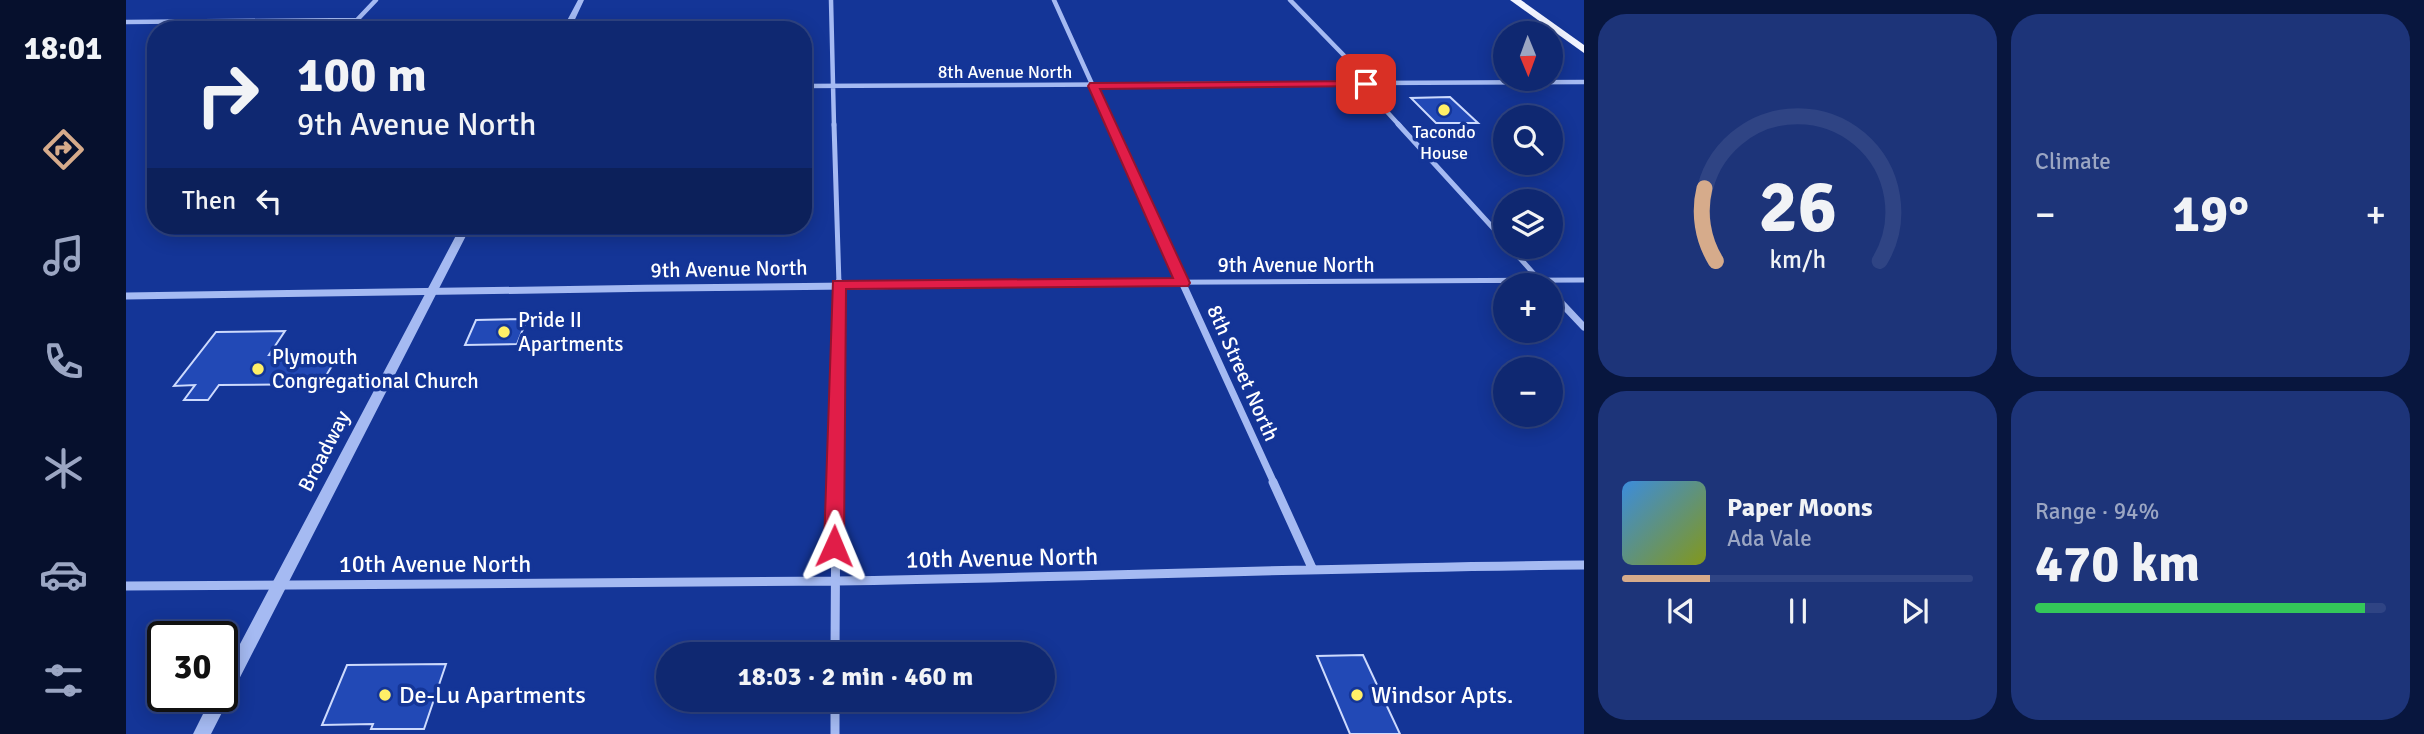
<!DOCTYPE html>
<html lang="en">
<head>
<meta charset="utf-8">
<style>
	body { margin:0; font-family:Signika,sans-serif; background:#1d3479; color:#f1f3f6; height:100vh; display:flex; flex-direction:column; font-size:26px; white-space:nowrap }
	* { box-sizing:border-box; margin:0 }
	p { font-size:23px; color:#9ba6c3 }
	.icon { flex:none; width:38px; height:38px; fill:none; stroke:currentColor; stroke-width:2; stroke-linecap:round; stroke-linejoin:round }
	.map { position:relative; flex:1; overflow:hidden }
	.drawer { display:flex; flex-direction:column; gap:14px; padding:14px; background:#08163e; width:840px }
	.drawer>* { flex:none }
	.hud { position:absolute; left:21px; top:21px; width:665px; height:214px; border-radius:28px; box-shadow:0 4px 18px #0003,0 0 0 2px #2f4484; background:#0f2871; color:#f1f3f6; overflow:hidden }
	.needle { width:46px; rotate:179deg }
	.fabs { position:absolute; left:1367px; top:21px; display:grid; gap:14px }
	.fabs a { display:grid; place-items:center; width:70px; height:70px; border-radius:50%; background:#0f2871; box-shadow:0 4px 18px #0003,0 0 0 2px #2f4484; font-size:35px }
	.speed { position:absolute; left:21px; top:621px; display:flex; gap:14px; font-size:35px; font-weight:700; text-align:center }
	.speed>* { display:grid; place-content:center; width:91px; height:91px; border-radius:50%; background:#0f2871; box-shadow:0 4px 18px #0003,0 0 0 2px #2f4484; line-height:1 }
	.speed .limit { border:4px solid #111; border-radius:10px; background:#fff; color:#111 }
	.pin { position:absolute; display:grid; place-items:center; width:60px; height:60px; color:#fff; margin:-30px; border-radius:14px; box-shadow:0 4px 10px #0006 }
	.me { position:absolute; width:77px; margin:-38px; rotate:1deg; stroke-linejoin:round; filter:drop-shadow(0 0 5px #0008) }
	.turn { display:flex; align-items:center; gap:24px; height:147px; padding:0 35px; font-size:32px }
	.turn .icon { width:91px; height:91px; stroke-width:2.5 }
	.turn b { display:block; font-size:49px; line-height:60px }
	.then { display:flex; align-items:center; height:66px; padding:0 35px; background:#0003; gap:14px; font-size:26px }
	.big { font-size:52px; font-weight:700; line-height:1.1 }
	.drawer .tile { flex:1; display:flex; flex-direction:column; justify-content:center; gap:10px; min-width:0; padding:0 24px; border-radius:28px; background:#1d3479 }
	.drawer .dial { align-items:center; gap:0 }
	.dial svg { height:182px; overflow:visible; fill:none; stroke:#2f4484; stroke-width:7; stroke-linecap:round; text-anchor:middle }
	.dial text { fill:#f1f3f6; stroke:none }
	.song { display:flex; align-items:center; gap:21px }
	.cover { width:84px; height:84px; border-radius:10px; background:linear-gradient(135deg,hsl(210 70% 55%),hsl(70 70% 35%)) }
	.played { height:7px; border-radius:4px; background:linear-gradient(90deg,#d6ab8b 25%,#2f4484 25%) }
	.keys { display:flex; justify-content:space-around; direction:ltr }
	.heat { display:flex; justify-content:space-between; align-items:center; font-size:38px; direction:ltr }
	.charge { height:10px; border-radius:5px; background:linear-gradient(90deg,#34c759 94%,#2f4484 0) }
	.drawer .tiles { flex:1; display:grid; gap:14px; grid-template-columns:repeat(2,1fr) }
	.trip { position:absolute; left:530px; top:642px; width:399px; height:70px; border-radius:35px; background:#0f2871; box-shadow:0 4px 18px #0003,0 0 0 2px #2f4484; font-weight:700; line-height:70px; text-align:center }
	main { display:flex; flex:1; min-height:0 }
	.tab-bar { display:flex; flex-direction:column; width:126px; justify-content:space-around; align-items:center; background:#06102d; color:#9ba6c3 }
	.tab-bar .icon { width:49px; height:49px }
	.tab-bar .selected { color:#d6ab8b }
	.tab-bar b { font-size:32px; color:#f1f3f6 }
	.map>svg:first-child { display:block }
	.building { fill:#2249b6; stroke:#cddafd; stroke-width:2 }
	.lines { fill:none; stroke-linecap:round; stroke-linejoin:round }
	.minor-far3 { stroke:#a5baf2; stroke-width:4.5 }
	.minor-far2 { stroke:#a5baf2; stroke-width:5 }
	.minor-far1 { stroke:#a5baf2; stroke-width:7 }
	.minor { stroke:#a5baf2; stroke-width:9 }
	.tertiary { fill:#a5baf2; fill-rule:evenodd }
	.primary { fill:#f1f4ff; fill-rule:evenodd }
	.route { fill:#e11d48; stroke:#92132f; stroke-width:2 }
	.poi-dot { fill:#ffef67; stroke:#143597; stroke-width:2.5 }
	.labels { text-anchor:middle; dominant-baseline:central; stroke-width:7; stroke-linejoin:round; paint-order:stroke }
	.far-street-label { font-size:18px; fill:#fff; stroke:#143597 }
	.far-poi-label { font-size:18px; fill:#fff; stroke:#143597 }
	.street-label { font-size:21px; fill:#fff; stroke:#143597 }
	.poi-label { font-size:21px; fill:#fff; stroke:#143597; text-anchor:start }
	.near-street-label { font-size:24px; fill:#fff; stroke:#143597 }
	.near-poi-label { font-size:24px; fill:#fff; stroke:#143597; text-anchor:start }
</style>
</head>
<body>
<main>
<nav class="tab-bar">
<b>18:01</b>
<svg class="icon selected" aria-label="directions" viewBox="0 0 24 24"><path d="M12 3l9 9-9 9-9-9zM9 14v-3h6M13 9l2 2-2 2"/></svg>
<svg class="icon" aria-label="music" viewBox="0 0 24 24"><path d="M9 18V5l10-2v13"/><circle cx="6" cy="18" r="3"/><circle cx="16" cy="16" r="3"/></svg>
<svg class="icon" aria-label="phone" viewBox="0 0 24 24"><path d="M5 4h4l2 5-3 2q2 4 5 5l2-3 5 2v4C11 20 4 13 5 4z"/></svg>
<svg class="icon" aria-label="climate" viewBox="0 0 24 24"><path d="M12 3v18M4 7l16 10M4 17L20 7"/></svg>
<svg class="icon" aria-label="car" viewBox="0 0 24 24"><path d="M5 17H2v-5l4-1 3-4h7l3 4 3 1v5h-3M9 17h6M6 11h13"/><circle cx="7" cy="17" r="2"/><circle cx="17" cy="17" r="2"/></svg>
<svg class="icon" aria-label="filters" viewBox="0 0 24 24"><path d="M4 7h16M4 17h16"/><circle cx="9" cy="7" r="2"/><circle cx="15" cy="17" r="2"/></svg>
</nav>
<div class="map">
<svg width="1458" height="734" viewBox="0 0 1458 734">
	<rect width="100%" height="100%" fill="#143597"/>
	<path class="building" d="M 1324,97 L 1352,123 L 1310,123 L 1285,98 Z
		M 401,319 L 391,344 L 339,345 L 350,320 Z
		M 159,331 L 143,355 L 213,354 L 195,384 L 93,385 L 82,400 L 58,400 L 69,385 L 48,386 L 90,332 Z
		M 1237,655 L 1274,734 L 1224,734 L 1191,656 Z
		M 320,664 L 298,729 L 245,729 L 247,724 L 196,725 L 221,665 Z"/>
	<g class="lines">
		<path class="minor-far3" d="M 705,0 L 708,126
			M 928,0 L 985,126
			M 1164,0 L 1234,72 L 1241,90 L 1274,126
			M 0,22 L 231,20 L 250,0
			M 677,86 L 1458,82"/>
		<path class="minor-far2" d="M 708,124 L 713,284
			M 984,124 L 1057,284
			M 1272,124 L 1379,241
			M 1384,247 L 1416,283
			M 727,284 L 1458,280"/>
		<path class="minor-far1" d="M 1056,282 L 1148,483
			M 1424,291 L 1458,327
			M 0,296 C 351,292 703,284 1054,282
			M 710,483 L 713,282"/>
		<path class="minor" d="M 1147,482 L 1187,570
			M 0,586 C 237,584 474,584 711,581 C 960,577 1209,567 1458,565
			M 709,654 L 710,482
			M 709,700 L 709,734"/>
		<path class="tertiary" d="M 452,0 L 458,0 L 444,30 L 436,30 Z
			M 335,226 L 345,226 L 85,734 L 67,734 L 86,696 L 96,696 L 96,678 Z"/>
		<path class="primary" d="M 1384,0 L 1395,0 L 1458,45 L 1458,53 Z"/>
	</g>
	<path class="route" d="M 1240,81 L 1246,84 L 1244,86 L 974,89 L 1064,283 L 1062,286 L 720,289 L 718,546 L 715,552 L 708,554 L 701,552 L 698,546 L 707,281 L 1047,278 L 962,86 L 964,83 Z"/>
	<g class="poi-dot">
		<circle cx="1318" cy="110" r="7"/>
		<circle cx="378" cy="332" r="7"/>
		<circle cx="132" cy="369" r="7"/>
		<circle cx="259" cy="695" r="7"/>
		<circle cx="1231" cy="695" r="7"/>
	</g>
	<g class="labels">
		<g class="far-street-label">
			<text x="879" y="72">8th Avenue North</text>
		</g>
		<g class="far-poi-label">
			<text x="1318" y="132">Tacondo<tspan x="1318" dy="21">House</tspan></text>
		</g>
		<g class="street-label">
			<text x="1170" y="265">9th Avenue North</text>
			<text transform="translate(603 269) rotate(-1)">9th Avenue North</text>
			<text transform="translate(1117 373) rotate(66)">8th Street North</text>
			<text transform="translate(198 451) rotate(-63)">Broadway</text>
		</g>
		<g class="poi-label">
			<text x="392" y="320">Pride II<tspan x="392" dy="24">Apartments</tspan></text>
			<text x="146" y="357">Plymouth<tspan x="146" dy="24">Congregational Church</tspan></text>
		</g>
		<g class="near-street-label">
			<text transform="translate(876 558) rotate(-1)">10th Avenue North</text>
			<text x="309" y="564">10th Avenue North</text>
		</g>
		<g class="near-poi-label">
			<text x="273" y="695">De-Lu Apartments</text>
			<text x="1245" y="695">Windsor Apts.</text>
		</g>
	</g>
</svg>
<div class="fabs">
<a><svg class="needle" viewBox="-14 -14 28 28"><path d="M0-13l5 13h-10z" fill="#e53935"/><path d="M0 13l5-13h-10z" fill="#9ba6c3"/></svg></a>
<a><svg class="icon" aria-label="search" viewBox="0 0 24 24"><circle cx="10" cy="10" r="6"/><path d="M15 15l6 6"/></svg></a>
<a><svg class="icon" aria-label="layers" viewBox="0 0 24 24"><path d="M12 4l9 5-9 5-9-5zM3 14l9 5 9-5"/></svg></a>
<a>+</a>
<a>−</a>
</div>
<div class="speed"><div class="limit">30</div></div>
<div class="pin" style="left:1240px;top:84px;background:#d93025"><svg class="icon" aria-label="arrive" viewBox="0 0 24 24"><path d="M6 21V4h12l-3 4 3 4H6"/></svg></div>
<svg class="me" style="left:708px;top:546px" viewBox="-20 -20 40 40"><path d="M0-17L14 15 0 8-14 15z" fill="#e11d48" stroke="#fff" stroke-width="4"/></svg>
<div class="trip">18:03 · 2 min · 460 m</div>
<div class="hud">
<div class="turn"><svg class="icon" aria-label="right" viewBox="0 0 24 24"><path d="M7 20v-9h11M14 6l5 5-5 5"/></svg><div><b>100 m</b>9th Avenue North</div></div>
<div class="then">Then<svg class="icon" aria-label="left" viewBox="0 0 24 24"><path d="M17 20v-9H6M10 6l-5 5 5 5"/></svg></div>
</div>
</div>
<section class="drawer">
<div class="tiles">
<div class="tile dial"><svg viewBox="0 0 100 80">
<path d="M14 69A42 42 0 1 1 86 69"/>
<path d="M14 69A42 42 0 0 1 9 37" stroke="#d6ab8b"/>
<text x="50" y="56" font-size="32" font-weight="700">26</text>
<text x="50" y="72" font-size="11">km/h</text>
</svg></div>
<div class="tile"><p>Climate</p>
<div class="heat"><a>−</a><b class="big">19°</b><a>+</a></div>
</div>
<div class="tile">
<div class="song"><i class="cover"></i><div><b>Paper Moons</b><p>Ada Vale</p></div></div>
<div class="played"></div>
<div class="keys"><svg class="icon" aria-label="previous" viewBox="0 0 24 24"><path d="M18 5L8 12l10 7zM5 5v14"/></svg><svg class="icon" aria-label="pause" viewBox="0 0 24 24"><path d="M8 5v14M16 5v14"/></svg><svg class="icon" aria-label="next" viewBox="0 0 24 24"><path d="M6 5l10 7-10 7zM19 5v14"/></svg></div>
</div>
<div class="tile"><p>Range · 94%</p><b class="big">470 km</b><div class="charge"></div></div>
</div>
</section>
</main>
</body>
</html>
